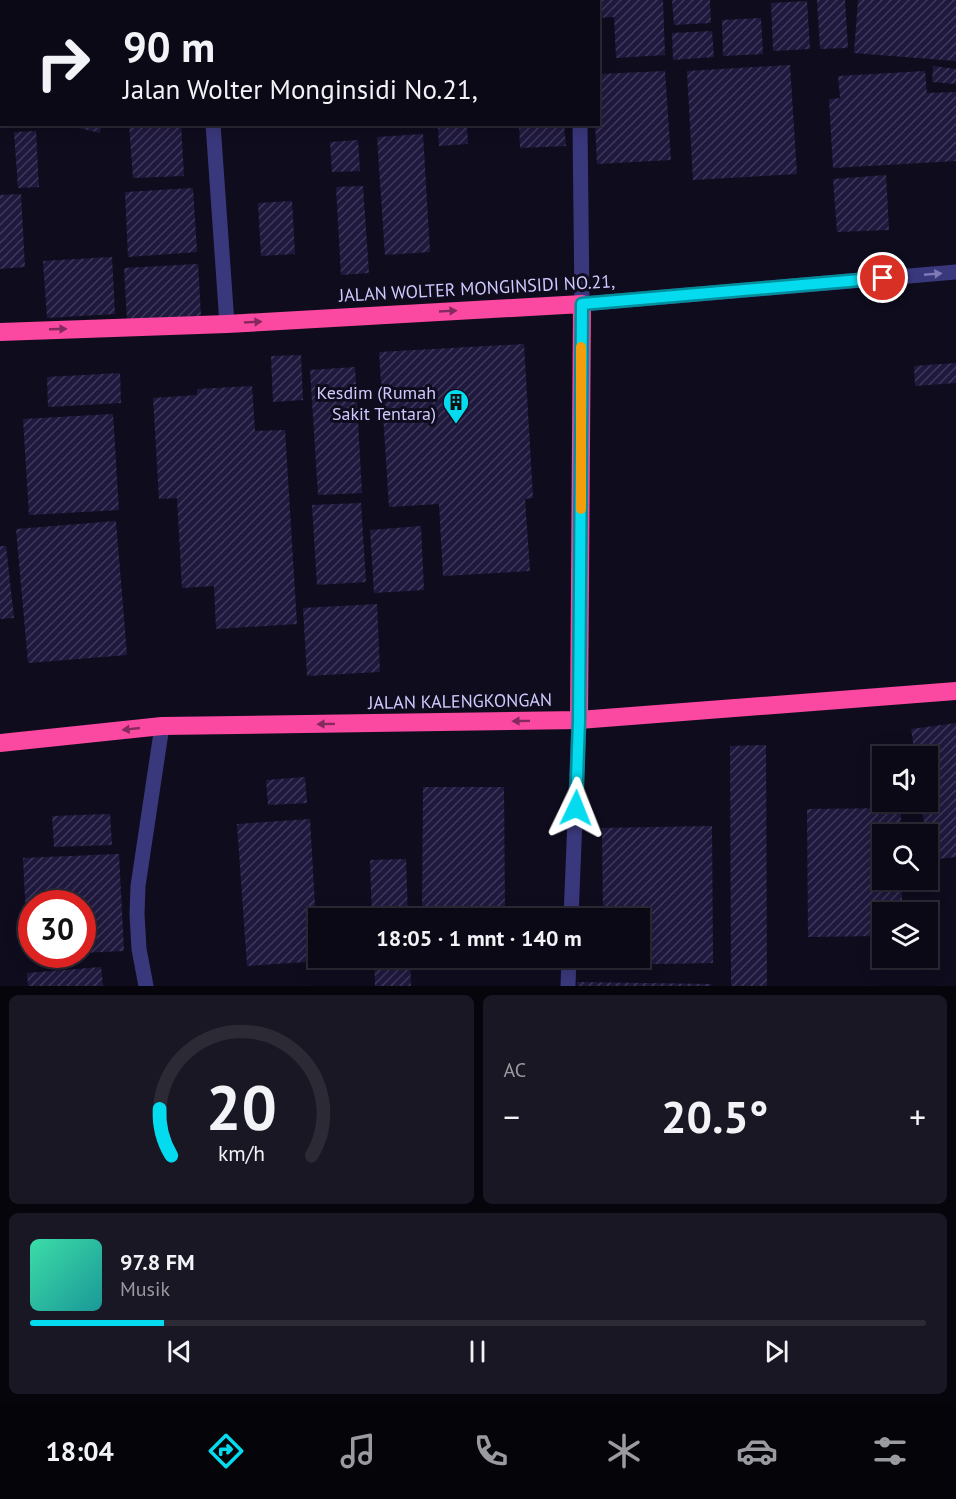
<!DOCTYPE html>
<html lang="id">
<head>
<meta charset="utf-8">
<style>
	body { margin:0; font-family:"PT Sans",sans-serif; background:#191723; color:#f1f3f6; height:100vh; display:flex; flex-direction:column; font-size:22px; white-space:nowrap }
	* { box-sizing:border-box; margin:0 }
	p { font-size:20px; color:#9a9aa1 }
	.icon { flex:none; width:33px; height:33px; fill:none; stroke:currentColor; stroke-width:2; stroke-linecap:round; stroke-linejoin:round }
	.map { position:relative; height:986px; overflow:hidden }
	.drawer { display:flex; flex-direction:column; gap:9px; padding:9px; background:#06050c; flex:1 }
	.drawer>* { flex:none }
	.hud { position:absolute; left:0px; top:0px; width:600px; height:126px; box-shadow:0 3px 15px #0003,0 0 0 2px #2b2a35; background:#0b0916; color:#f1f3f6; overflow:hidden }
	.buttons { position:absolute; left:872px; top:746px; display:grid; gap:12px }
	.buttons a { display:grid; place-items:center; width:66px; height:66px; border-radius:0px; background:#0b0916; box-shadow:0 3px 15px #0003,0 0 0 2px #2b2a35; font-size:30px }
	.speed { position:absolute; left:18px; top:890px; display:flex; gap:12px; font-size:30px; font-weight:700; text-align:center }
	.speed>* { display:grid; place-content:center; width:78px; height:78px; border-radius:50%; background:#0b0916; box-shadow:0 3px 15px #0003,0 0 0 2px #2b2a35; line-height:1 }
	.speed .limit { border:9px solid #d22; background:#fff; color:#111 }
	.pin { position:absolute; display:grid; place-items:center; width:51px; height:51px; color:#fff; margin:-26px; border:3px solid #fff; border-radius:50%; box-shadow:0 2px 6px #0007 }
	.me { position:absolute; width:66px; margin:-33px; rotate:2deg; stroke-linejoin:round; filter:drop-shadow(0 0 4px #0008) }
	.turn { display:flex; align-items:center; gap:21px; height:126px; padding:0 24px; font-size:27px }
	.turn .icon { width:78px; height:78px; stroke-width:2.5 }
	.turn b { display:block; font-size:42px; line-height:51px }
	.big { font-size:45px; font-weight:600; line-height:1.1 }
	.drawer .tile { flex:1; display:flex; flex-direction:column; justify-content:center; gap:9px; min-width:0; padding:0 21px; border-radius:9px; background:#191723 }
	.drawer .dial { align-items:center; gap:0 }
	.dial svg { height:156px; overflow:visible; fill:none; stroke:#2b2a35; stroke-width:7; stroke-linecap:round; text-anchor:middle }
	.dial text { fill:#f1f3f6; stroke:none }
	.song { display:flex; align-items:center; gap:18px }
	.cover { width:72px; height:72px; border-radius:9px; background:linear-gradient(135deg,hsl(160 70% 55%),hsl(180 70% 35%)) }
	.played { height:6px; border-radius:3px; background:linear-gradient(90deg,#05dbef 15%,#2b2a35 15%) }
	.keys { display:flex; justify-content:space-around; direction:ltr }
	.heat { display:flex; justify-content:space-between; align-items:center; font-size:33px; direction:ltr }
	.drawer .tiles { flex:1; display:grid; gap:9px; grid-template-columns:1fr 1fr }
	.tile:last-child { grid-column:span 2 }
	.trip { position:absolute; left:308px; top:908px; width:342px; height:60px; border-radius:0px; background:#0b0916; box-shadow:0 3px 15px #0003,0 0 0 2px #2b2a35; font-weight:600; line-height:60px; text-align:center }
	.tabs { display:flex; height:96px; justify-content:space-around; align-items:center; background:#040409; color:#9a9aa1 }
	.tabs .icon { width:42px; height:42px }
	.tabs .active { color:#05dbef }
	.tabs b { font-size:27px; color:#f1f3f6 }
	.map>svg:first-child { display:block }
	.building { fill:url(#building-hatch) }
	.lines { fill:none; stroke-linecap:round; stroke-linejoin:round }
	.minor { stroke:#3a387c; stroke-width:15 }
	.highway { stroke:#fb48a0; stroke-width:18 }
	.oneway { fill:#7d7ab6 }
	.oneway2 { fill:#852a5f }
	.route-casing { stroke:#038e9b; stroke-width:15 }
	.route { stroke:#05dbef; stroke-width:10 }
	.slow { stroke:#f59e0b; stroke-width:10 }
	.labels { text-anchor:middle; dominant-baseline:central; stroke-width:6; stroke-linejoin:round; paint-order:stroke }
	.street-label { font-size:18px; fill:#cfcafe; stroke:#0f0c1e }
	.poi-label { font-size:18px; fill:#cfcafe; stroke:#0f0c1e; text-anchor:end }
</style>
</head>
<body>
<div class="map">
<svg width="956" height="986" viewBox="0 0 956 986">
	<defs>
		<pattern id="building-hatch" width="6" height="6" patternUnits="userSpaceOnUse" patternTransform="scale(1.5)"><rect width="6" height="6" fill="#20193e"/><path d="M-1 1l2-2M0 6l6-6M5 7l2-2" fill="none" stroke="#3f395b"/></pattern>
	</defs>
	<rect width="100%" height="100%" fill="#0f0c1e"/>
	<path class="building" d="M 598,0 L 663,0 L 665,55 L 616,58 L 614,17 L 598,18 Z
		M 672,0 L 710,0 L 711,23 L 674,25 Z
		M 817,0 L 845,0 L 848,48 L 820,49 Z
		M 858,0 L 956,0 L 956,61 L 854,53 Z
		M 807,1 L 810,49 L 773,51 L 771,3 Z
		M 761,18 L 763,54 L 723,56 L 722,20 Z
		M 712,31 L 714,57 L 673,60 L 672,33 Z
		M 790,65 L 797,174 L 693,180 L 687,71 Z
		M 933,66 L 956,69 L 956,84 L 932,82 Z
		M 665,71 L 671,160 L 597,164 L 595,124 L 598,124 L 598,74 Z
		M 925,71 L 927,93 L 956,92 L 956,161 L 833,168 L 829,99 L 840,98 L 838,76 Z
		M 61,124 L 101,124 L 100,133 Z
		M 129,124 L 181,124 L 184,176 L 133,178 Z
		M 438,124 L 467,124 L 468,144 L 439,146 Z
		M 519,124 L 564,124 L 566,146 L 520,148 Z
		M 36,131 L 39,187 L 18,188 L 14,132 Z
		M 423,134 L 430,252 L 385,255 L 377,137 Z
		M 358,140 L 360,171 L 332,172 L 330,142 Z
		M 886,175 L 889,230 L 837,232 L 833,179 Z
		M 363,186 L 369,273 L 341,275 L 336,187 Z
		M 193,188 L 197,252 L 128,257 L 125,192 Z
		M 21,194 L 25,267 L 0,269 L 0,195 Z
		M 292,201 L 295,254 L 261,256 L 258,203 Z
		M 112,257 L 115,314 L 47,318 L 43,261 Z
		M 198,264 L 201,316 L 127,320 L 124,268 Z
		M 524,344 L 533,498 L 525,499 L 530,571 L 443,576 L 439,504 L 389,507 L 379,352 Z
		M 301,355 L 303,400 L 273,402 L 271,356 Z
		M 956,363 L 956,383 L 915,386 L 914,366 Z
		M 355,367 L 362,493 L 318,495 L 310,370 Z
		M 120,373 L 121,403 L 48,407 L 47,377 Z
		M 252,386 L 255,431 L 285,430 L 297,624 L 216,629 L 214,586 L 182,588 L 177,498 L 159,499 L 153,398 L 197,395 L 197,389 Z
		M 113,414 L 119,510 L 29,515 L 23,419 Z
		M 361,503 L 366,582 L 317,585 L 312,505 Z
		M 116,521 L 127,655 L 28,663 L 16,529 Z
		M 421,526 L 424,590 L 374,593 L 370,530 Z
		M 0,546 L 6,546 L 14,618 L 0,619 Z
		M 377,604 L 380,672 L 307,676 L 303,608 Z
		M 956,723 L 956,857 L 929,860 L 921,801 L 927,801 L 927,756 L 915,756 L 911,729 Z
		M 766,745 L 767,986 L 731,986 L 730,746 Z
		M 305,777 L 307,803 L 268,805 L 266,780 Z
		M 423,787 L 504,787 L 505,918 L 422,918 Z
		M 901,808 L 901,834 L 882,834 L 882,879 L 902,879 L 902,912 L 882,912 L 882,936 L 808,937 L 807,809 Z
		M 110,814 L 112,845 L 54,847 L 52,816 Z
		M 310,819 L 318,957 L 320,957 L 320,961 L 247,966 L 237,824 Z
		M 712,826 L 713,963 L 603,965 L 603,957 L 639,957 L 639,918 L 603,918 L 602,828 Z
		M 119,854 L 124,951 L 82,953 L 82,903 L 32,903 L 32,955 L 28,955 L 23,858 Z
		M 406,859 L 408,918 L 372,918 L 370,860 Z
		M 374,957 L 410,957 L 411,986 L 375,986 Z
		M 101,967 L 103,986 L 28,986 L 27,973 Z
		M 577,982 L 711,984 L 711,986 L 577,986 Z"/>
	<g class="lines">
		<path class="minor" d="M 578,0 L 578,2
			M 213,124 L 227,324
			M 580,124 L 582,304 L 956,272
			M 571,918 L 579,720
			M 146,986 L 139,949 L 137,914 L 138,886 L 162,726
			M 568,986 L 569,957"/>
		<path class="highway" d="M 0,332 L 227,324 L 582,304 L 579,720
			M 0,743 L 162,726 L 579,720 L 956,691"/>
	</g>
	<defs><path id="oneway-solid" d="M-6-.8H1V-3.2L6.5 0L1 3.2V.8H-6Z" transform="scale(1.5)"/></defs>
	<use class="oneway" href="#oneway-solid" transform="translate(933 274) rotate(-5)"/>
	<g class="oneway2">
		<use href="#oneway-solid" transform="translate(448 311) rotate(-3)"/>
		<use href="#oneway-solid" transform="translate(253 322) rotate(-3)"/>
		<use href="#oneway-solid" transform="translate(58 329) rotate(-2)"/>
		<use href="#oneway-solid" transform="translate(521 721) rotate(179)"/>
		<use href="#oneway-solid" transform="translate(326 724) rotate(179)"/>
		<use href="#oneway-solid" transform="translate(131 729) rotate(174)"/>
	</g>
	<g class="lines">
		<g class="route-casing">
			<path id="route" d="M 576,808 L 579,720 L 582,304 L 883,278"/>
		</g>
		<use href="#route" class="route"/>
		<path class="slow" d="M 581,509 L 581,347"/>
	</g>
	<defs>
		<g id="building-pin" transform="scale(1.35)"><path d="M0 17L-7.5 6A9.5 9.5 0 1 1 7.5 6Z" fill="#05dbef" stroke="#0f0c1e"/><path d="M-4-6H4V6H1V3H-1V6H-4ZM-2.5-4.3h1.7v1.8h-1.7ZM.8-4.3h1.7v1.8H.8ZM-2.5-1h1.7V.8h-1.7ZM.8-1h1.7V.8H.8Z" fill="#111"/></g>
	</defs>
	<g fill-rule="evenodd">
		<use href="#building-pin" x="456" y="402"/>
	</g>
	<g class="labels">
		<g class="street-label">
			<text transform="translate(477 288) rotate(-3)">JALAN WOLTER MONGINSIDI NO.21,</text>
			<text transform="translate(460 701) rotate(-1)">JALAN KALENGKONGAN</text>
		</g>
		<g class="poi-label">
			<text x="436" y="392">Kesdim (Rumah<tspan x="436" dy="21">Sakit Tentara)</tspan></text>
		</g>
	</g>
</svg>
<div class="buttons">
<a><svg class="icon" aria-label="sound" viewBox="0 0 24 24"><path d="M4 9h4l5-4v14l-5-4H4zM17 9q2 3 0 6"/></svg></a>
<a><svg class="icon" aria-label="search" viewBox="0 0 24 24"><circle cx="10" cy="10" r="6"/><path d="M15 15l6 6"/></svg></a>
<a><svg class="icon" aria-label="layers" viewBox="0 0 24 24"><path d="M12 4l9 5-9 5-9-5zM3 14l9 5 9-5"/></svg></a>
</div>
<div class="speed"><div class="limit">30</div></div>
<div class="pin" style="left:883px;top:278px;background:#d93025"><svg class="icon" aria-label="arrive" viewBox="0 0 24 24"><path d="M6 21V4h12l-3 4 3 4H6"/></svg></div>
<svg class="me" style="left:576px;top:808px" viewBox="-20 -20 40 40"><path d="M0-17L14 15 0 8-14 15z" fill="#05dbef" stroke="#fff" stroke-width="4"/></svg>
<div class="trip">18:05 · 1 mnt · 140 m</div>
<div class="hud">
<div class="turn"><svg class="icon" aria-label="right" viewBox="0 0 24 24"><path d="M7 20v-9h11M14 6l5 5-5 5"/></svg><div><b>90 m</b>Jalan Wolter Monginsidi No.21,</div></div>
</div>
</div>
<section class="drawer">
<div class="tiles">
<div class="tile dial"><svg viewBox="0 0 100 80">
<path d="M14 69A42 42 0 1 1 86 69"/>
<path d="M14 69A42 42 0 0 1 8 45" stroke="#05dbef"/>
<text x="50" y="56" font-size="32" font-weight="700">20</text>
<text x="50" y="72" font-size="11">km/h</text>
</svg></div>
<div class="tile"><p>AC</p>
<div class="heat"><a>−</a><b class="big">20.5°</b><a>+</a></div>
</div>
<div class="tile">
<div class="song"><i class="cover"></i><div><b>97.8 FM</b><p>Musik</p></div></div>
<div class="played"></div>
<div class="keys"><svg class="icon" aria-label="previous" viewBox="0 0 24 24"><path d="M18 5L8 12l10 7zM5 5v14"/></svg><svg class="icon" aria-label="pause" viewBox="0 0 24 24"><path d="M8 5v14M16 5v14"/></svg><svg class="icon" aria-label="next" viewBox="0 0 24 24"><path d="M6 5l10 7-10 7zM19 5v14"/></svg></div>
</div>
</div>
</section>
<nav class="tabs">
<b>18:04</b>
<svg class="icon active" aria-label="directions" viewBox="0 0 24 24"><path d="M12 3l9 9-9 9-9-9zM9 14v-3h6M13 9l2 2-2 2"/></svg>
<svg class="icon" aria-label="music" viewBox="0 0 24 24"><path d="M9 18V5l10-2v13"/><circle cx="6" cy="18" r="3"/><circle cx="16" cy="16" r="3"/></svg>
<svg class="icon" aria-label="phone" viewBox="0 0 24 24"><path d="M5 4h4l2 5-3 2q2 4 5 5l2-3 5 2v4C11 20 4 13 5 4z"/></svg>
<svg class="icon" aria-label="climate" viewBox="0 0 24 24"><path d="M12 3v18M4 7l16 10M4 17L20 7"/></svg>
<svg class="icon" aria-label="car" viewBox="0 0 24 24"><path d="M5 17H2v-5l4-1 3-4h7l3 4 3 1v5h-3M9 17h6M6 11h13"/><circle cx="7" cy="17" r="2"/><circle cx="17" cy="17" r="2"/></svg>
<svg class="icon" aria-label="filters" viewBox="0 0 24 24"><path d="M4 7h16M4 17h16"/><circle cx="9" cy="7" r="2"/><circle cx="15" cy="17" r="2"/></svg>
</nav>
</body>
</html>
